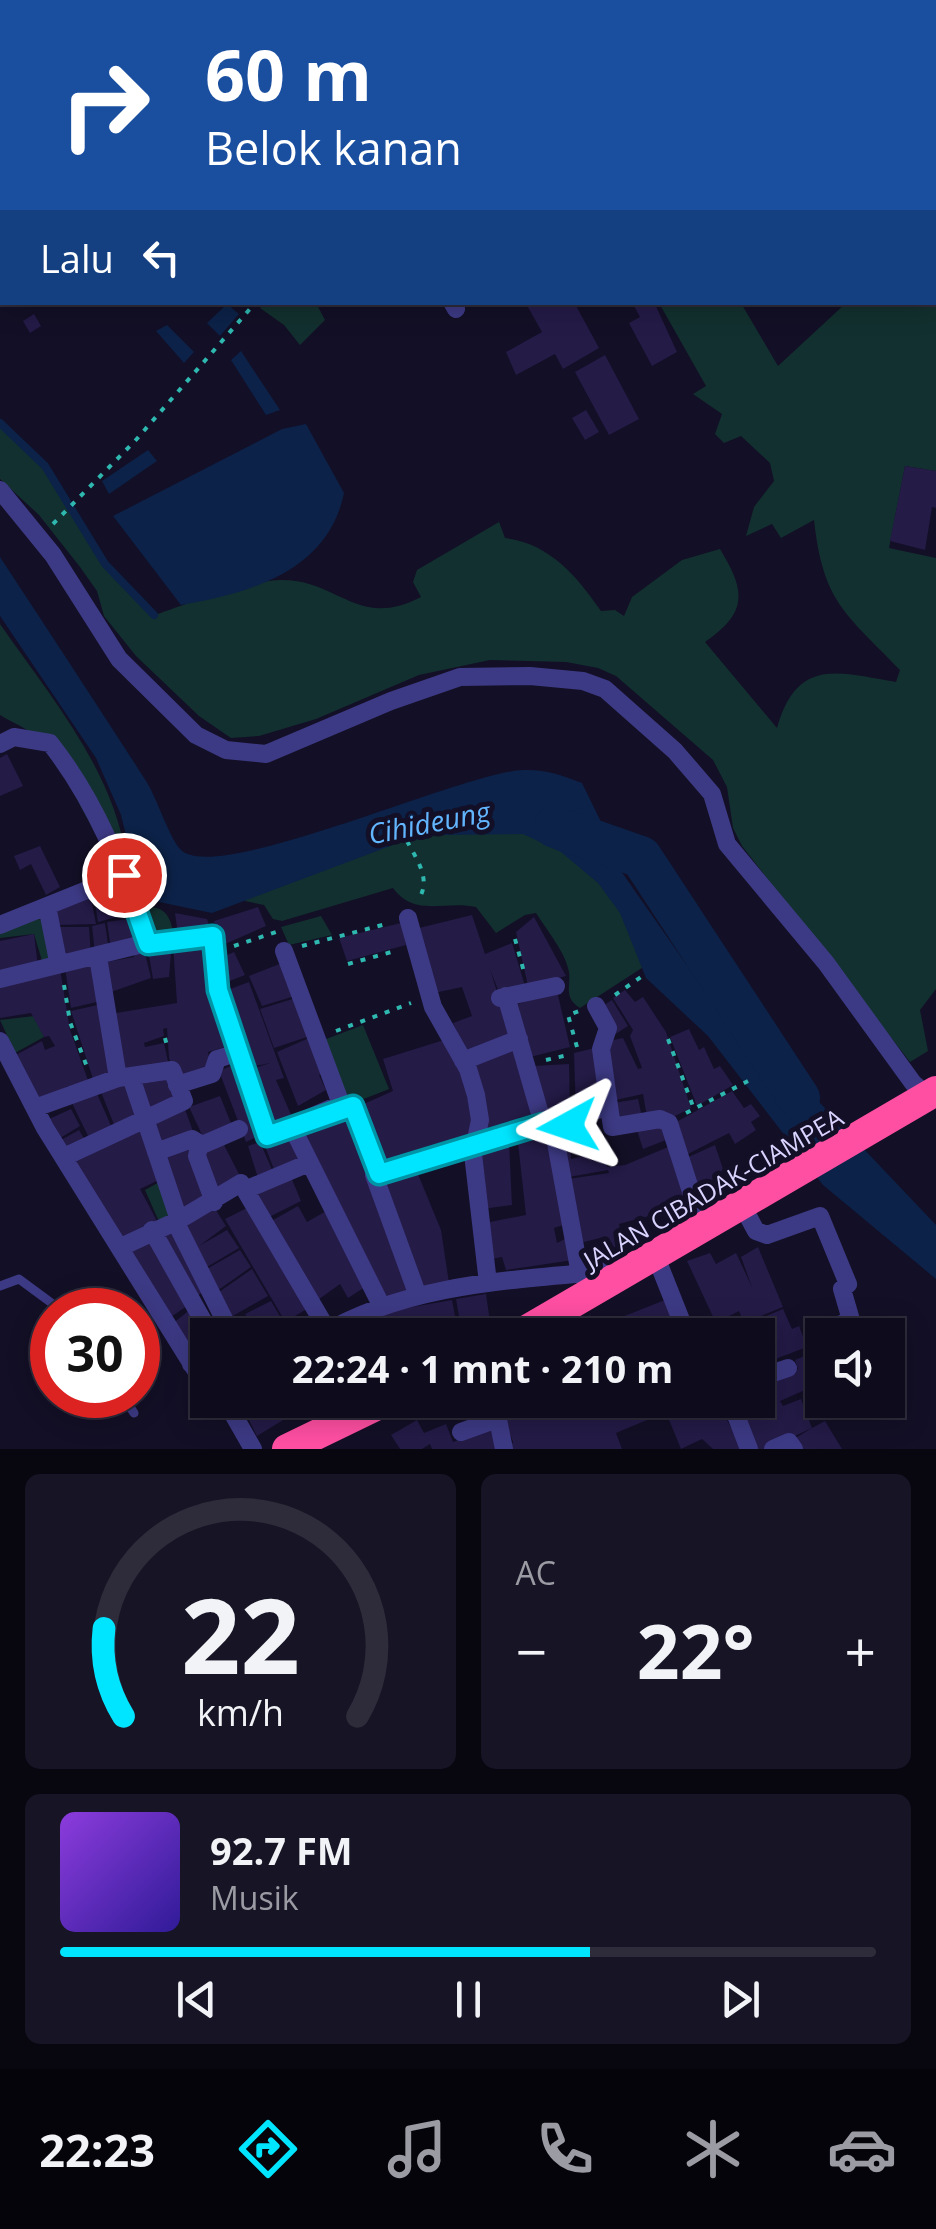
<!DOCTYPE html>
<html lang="id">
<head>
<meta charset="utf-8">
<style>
	body { margin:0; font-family:"Open Sans",sans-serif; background:#171425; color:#f1f3f6; height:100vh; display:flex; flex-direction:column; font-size:38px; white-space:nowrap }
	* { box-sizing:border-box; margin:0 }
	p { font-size:32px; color:#9b9ba3 }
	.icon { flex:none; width:55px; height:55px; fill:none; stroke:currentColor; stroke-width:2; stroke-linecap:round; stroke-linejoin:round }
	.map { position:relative; height:1449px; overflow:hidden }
	.panel { display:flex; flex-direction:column; gap:25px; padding:25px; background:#08060f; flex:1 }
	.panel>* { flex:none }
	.hud { position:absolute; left:0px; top:0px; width:938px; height:305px; box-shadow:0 5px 25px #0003,0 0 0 2px #2e2b3b; background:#1a4fa0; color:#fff; overflow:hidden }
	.tools { position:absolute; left:805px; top:1318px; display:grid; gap:20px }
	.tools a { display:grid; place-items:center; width:100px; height:100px; border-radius:0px; background:#0e0b1c; box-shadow:0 5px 25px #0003,0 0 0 2px #2e2b3b; font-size:50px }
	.speed { position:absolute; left:30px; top:1288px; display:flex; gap:20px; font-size:50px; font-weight:700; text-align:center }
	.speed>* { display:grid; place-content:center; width:130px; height:130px; border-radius:50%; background:#0e0b1c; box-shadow:0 5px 25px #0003,0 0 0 2px #2e2b3b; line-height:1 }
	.speed .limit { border:15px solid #d22; background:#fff; color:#111 }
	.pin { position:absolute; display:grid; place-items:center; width:85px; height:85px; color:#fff; margin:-42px; border:5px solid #fff; border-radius:50%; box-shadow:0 2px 10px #0007 }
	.me { position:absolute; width:110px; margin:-55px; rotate:265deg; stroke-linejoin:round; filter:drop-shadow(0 0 8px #0008) }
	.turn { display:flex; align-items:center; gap:35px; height:210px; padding:0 40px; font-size:45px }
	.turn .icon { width:130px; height:130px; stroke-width:2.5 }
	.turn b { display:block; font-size:70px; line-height:85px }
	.then { display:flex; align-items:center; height:95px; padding:0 40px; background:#0003; gap:20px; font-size:38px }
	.big { font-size:75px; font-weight:700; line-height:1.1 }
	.panel .widget { flex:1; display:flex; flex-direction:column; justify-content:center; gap:15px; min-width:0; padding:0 35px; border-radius:15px; background:#171425 }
	.panel .dial { align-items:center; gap:0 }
	.dial svg { height:260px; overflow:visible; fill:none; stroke:#2e2b3b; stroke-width:7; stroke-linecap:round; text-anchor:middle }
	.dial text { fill:#f1f3f6; stroke:none }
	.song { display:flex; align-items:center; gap:30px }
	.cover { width:120px; height:120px; border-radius:15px; background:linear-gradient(135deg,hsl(270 70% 55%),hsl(250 70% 35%)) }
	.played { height:10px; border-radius:5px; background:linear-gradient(90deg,#00e5ff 65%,#2e2b3b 65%) }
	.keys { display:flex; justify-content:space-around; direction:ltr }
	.heat { display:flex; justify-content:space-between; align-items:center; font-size:55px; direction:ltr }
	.panel .tiles { flex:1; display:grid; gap:25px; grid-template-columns:1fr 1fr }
	.widget:last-child { grid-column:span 2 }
	.trip { position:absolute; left:190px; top:1318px; width:585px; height:100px; border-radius:0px; background:#0e0b1c; box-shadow:0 5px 25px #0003,0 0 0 2px #2e2b3b; font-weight:700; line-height:100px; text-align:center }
	.menu { display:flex; height:160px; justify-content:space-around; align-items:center; background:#06040b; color:#9b9ba3 }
	.menu .icon { width:70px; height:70px }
	.menu .on { color:#00e5ff }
	.menu b { font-size:45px; color:#f1f3f6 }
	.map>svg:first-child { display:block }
	.green { fill:#12302f }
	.water { fill:#0c2248 }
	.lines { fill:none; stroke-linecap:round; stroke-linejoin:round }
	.stream { stroke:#0c2248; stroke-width:8 }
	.river { stroke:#0c2248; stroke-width:42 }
	.building { fill:#241b47 }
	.path { stroke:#2fb8b0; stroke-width:4; stroke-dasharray:5 8; stroke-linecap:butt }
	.lane { stroke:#3d3a85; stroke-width:9 }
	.street { stroke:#3d3a85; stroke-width:18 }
	.highway { stroke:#ff4fa3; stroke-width:30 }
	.route-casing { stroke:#0095a6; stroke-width:25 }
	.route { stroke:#00e5ff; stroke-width:18 }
	.labels { text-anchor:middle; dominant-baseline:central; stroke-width:10; stroke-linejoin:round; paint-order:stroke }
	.street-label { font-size:25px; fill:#d9d4ff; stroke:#130f26 }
	.water-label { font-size:28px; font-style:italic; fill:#62b6ff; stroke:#130f26 }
</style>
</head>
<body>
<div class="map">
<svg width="936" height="1449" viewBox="0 0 936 1449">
	<rect width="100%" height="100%" fill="#130f26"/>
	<path class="green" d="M 670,0 L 936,0 L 936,169 L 935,2 Z
		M 936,250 L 936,471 L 905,466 L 889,548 L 936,558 L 936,989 L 920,1010 L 928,1051 L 910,1062 L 742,846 L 733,828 L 727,787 L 713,760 L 616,676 L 598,668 L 566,662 L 490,660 L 419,675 L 316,719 L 259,736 L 231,738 L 199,716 L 136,656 L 104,616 L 97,591 L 80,567 L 39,515 L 0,479 L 0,423 L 45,466 L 105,563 L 155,615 C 185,604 252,580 282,580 C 339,580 358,630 421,597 L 413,582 L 417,570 L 499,522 L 505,538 C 549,543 577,576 601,611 L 615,610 L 624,616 L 632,597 L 682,560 L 720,549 C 745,590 749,612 705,642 L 777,728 C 797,657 838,672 896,682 L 900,670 C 845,613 823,602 814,520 L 781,538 L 772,524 L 746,536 L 754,507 L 774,481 L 770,463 L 741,436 L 724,443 L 715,434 L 722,414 L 693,394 L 706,386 L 659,303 L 741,303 L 778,366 L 846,303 L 935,302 Z
		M 266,303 L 316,303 L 325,320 L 300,345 L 284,325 L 260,308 Z
		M 0,624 C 50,696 112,768 126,856 L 119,862 L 112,861 C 89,829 58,750 27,730 C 18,724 9,721 0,715 Z
		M 502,811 L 608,879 L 645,966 L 580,1008 C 563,997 571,987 569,972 C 566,953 546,929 536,913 L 525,915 L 496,933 L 476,907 C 445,900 415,918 393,888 L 282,921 L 273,919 L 264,905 L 245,901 L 255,883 Z
		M 149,907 C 165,907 170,917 173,931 L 156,931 L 148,939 L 141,913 Z
		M 321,916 L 332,935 L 289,945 L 281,927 Z
		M 35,918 L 42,920 L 53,961 L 43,964 L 34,934 L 0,938 L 0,927 Z
		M 34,1016 L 44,1037 L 15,1053 L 0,1020 Z
		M 363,1025 L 389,1089 L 346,1106 L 321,1041 Z
		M 163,1180 L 176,1216 L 160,1224 L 145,1190 Z
		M 590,1315 L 599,1335 L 553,1335 Z"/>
	<path class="water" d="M 227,304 L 239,314 L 220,336 L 207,323 Z
		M 167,325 L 194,352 L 184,363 L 156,331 Z
		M 241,351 L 280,410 L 266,415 L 231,360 Z
		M 306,424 L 344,493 C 328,571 251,593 181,605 L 113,516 L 282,429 Z
		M 148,450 L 157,461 L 109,494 L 102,481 Z
		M 0,557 C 49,632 98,706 146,781 C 158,800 168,835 180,849 C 213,887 463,772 523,770 C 545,769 562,775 582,783 L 606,832 L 614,861 L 721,1014 L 738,1021 L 785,1066 L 936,1225 L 936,1279 L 823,1185 L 708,1036 L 646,978 L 620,913 L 598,883 L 561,852 L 523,834 L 439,835 L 401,842 L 212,913 L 159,902 L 134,868 L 121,815 L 96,758 L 0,616 Z"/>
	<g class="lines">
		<path class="stream" d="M 0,423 L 45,466 L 105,564 L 154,615"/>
		<path class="river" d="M 555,827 L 641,857 L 799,1098"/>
	</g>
	<path class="building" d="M 525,302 L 574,302 L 599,348 L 563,369 L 555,354 L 516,375 L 506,352 L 542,332 Z
		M 654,302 L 677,352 L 652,366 L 629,323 L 640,317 L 633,304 Z
		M 34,314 L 41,326 L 30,333 L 23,321 Z
		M 605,355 L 639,419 L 609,435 L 575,372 Z
		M 586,410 L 599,432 L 585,440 L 572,418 Z
		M 905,466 L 936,471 L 936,508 L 932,507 L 925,550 L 890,541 Z
		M 7,754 L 23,786 L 0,796 L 0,758 Z
		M 40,846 L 60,887 L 46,895 L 31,864 L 20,870 L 14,856 Z
		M 123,879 L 135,912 L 98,922 L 93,890 Z
		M 90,892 L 96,924 L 57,925 L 51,906 Z
		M 258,907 L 266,926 L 218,947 L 214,921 Z
		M 175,913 L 207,919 L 211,931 L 178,935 Z
		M 472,915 L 485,954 L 512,943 L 526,989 L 500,995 L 490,969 L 511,1037 L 467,1055 L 453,1023 L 472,1016 L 462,987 L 434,993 L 415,929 Z
		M 534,917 L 566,976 L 528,986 L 516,932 Z
		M 134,918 L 134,943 L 111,949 L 107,922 Z
		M 105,923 L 109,951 L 95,954 L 92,926 Z
		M 401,923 L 406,945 L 347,961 L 339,938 Z
		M 55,927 L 89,927 L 91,956 L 60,958 Z
		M 34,934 L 38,967 L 0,975 L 0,941 Z
		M 172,942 L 169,977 L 153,979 L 148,950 Z
		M 173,944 L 207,944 L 232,1045 L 208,1052 L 211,1070 L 178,1080 L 169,1058 L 167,1028 L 163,1029 L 164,1036 L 144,1043 L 145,1047 L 164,1043 L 169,1066 L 120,1073 L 110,1014 L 177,1003 Z
		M 144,949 L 151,978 L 111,992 L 106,962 L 134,957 L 134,951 Z
		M 234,952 L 245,975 L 222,984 L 218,959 Z
		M 96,962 L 101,1001 L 71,1008 L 65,968 Z
		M 282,963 L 295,996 L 262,1006 L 249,976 Z
		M 60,969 L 70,1030 L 89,1083 L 72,1092 L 68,1086 L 36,1105 L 12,1057 L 42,1041 L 45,1050 L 55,1046 L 49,1036 L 44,1037 L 31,1013 L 0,1018 L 0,981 Z
		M 249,982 L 284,1078 L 276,1080 L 292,1117 L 267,1127 L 246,1071 L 270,1063 L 250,1067 L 222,992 Z
		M 625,990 L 635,1002 L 643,997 L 666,1032 L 691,1108 L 669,1119 L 647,1117 L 643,1094 L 611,1101 L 604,1042 L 623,1038 L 638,1069 L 642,1068 L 630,1036 L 633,1030 L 613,998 Z
		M 557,991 L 570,1047 L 530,1057 L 518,1004 Z
		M 299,997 L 313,1035 L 274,1048 L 260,1009 Z
		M 612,1000 L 628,1026 L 614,1035 L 598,1009 Z
		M 102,1004 L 115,1076 L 94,1082 L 71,1011 Z
		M 689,1029 L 699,1050 L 704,1047 L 714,1069 L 720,1066 L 733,1085 L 697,1106 L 670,1037 Z
		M 311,1037 L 327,1070 L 319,1075 L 326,1090 L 298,1106 L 277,1052 Z
		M 444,1040 L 458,1056 L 477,1113 L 474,1131 L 465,1140 L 380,1170 L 357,1107 L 393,1091 L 383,1059 Z
		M 515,1045 L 537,1113 L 519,1118 L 521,1127 L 489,1136 L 472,1060 Z
		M 599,1047 L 606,1105 L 576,1113 L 574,1053 Z
		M 238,1063 L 263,1134 L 246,1142 L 219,1071 Z
		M 569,1064 L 571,1159 L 603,1151 L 607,1167 L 625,1165 L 673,1145 L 678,1159 L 673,1162 L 679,1161 L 694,1205 L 667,1222 L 664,1212 L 619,1224 L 623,1244 L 606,1250 L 604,1237 L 580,1243 L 568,1179 L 609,1173 L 608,1170 L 569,1177 L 566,1163 L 556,1163 L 567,1224 L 554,1228 L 557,1243 L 567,1238 L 573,1260 L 506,1270 L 502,1257 L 491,1259 L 485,1223 L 526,1215 L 517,1134 L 534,1130 L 534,1122 L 541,1122 L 533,1066 Z
		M 170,1072 L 179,1099 L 145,1114 L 134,1080 Z
		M 127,1080 L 141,1115 L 115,1127 L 99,1087 Z
		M 95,1089 L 112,1128 L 90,1140 L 70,1099 Z
		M 732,1091 L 744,1108 L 751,1104 L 760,1116 L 751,1122 L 756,1130 L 735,1144 L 729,1133 L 682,1157 L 671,1125 Z
		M 220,1096 L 233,1128 L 204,1139 L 189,1107 Z
		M 638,1099 L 642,1117 L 617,1122 L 613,1103 Z
		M 183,1104 L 194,1134 L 157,1149 L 146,1119 Z
		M 71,1109 L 80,1126 L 57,1140 L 47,1120 Z
		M 353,1111 L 370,1157 L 362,1160 L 413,1291 L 380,1300 L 296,1130 Z
		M 141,1121 L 163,1178 L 140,1189 L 158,1223 L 122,1243 L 71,1160 Z
		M 635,1124 L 666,1126 L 671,1138 L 643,1149 Z
		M 79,1130 L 85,1140 L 67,1152 L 61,1140 Z
		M 291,1130 L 305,1160 L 275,1172 L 263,1141 Z
		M 221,1139 L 241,1178 L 214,1194 L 198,1150 Z
		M 191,1140 L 211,1200 L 182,1216 L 158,1155 Z
		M 260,1142 L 273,1172 L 258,1178 L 248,1146 Z
		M 509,1142 L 512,1205 L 482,1209 L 478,1148 Z
		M 715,1145 L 728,1184 L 697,1202 L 684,1159 Z
		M 415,1167 L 441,1230 L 449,1283 L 420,1291 L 379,1178 Z
		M 291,1177 L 301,1201 L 267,1218 L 253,1193 Z
		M 251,1206 L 310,1307 L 295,1316 L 304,1331 L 298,1335 L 293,1335 L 225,1219 Z
		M 298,1206 L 307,1222 L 328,1210 L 368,1285 L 348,1298 L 340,1284 L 315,1302 L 266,1224 Z
		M 214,1207 L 226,1226 L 199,1246 L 227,1230 L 239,1248 L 207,1267 L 179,1224 Z
		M 174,1226 L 207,1290 L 193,1298 L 158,1232 Z
		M 151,1233 L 190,1304 L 168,1319 L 127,1246 Z
		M 758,1247 L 783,1307 L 744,1323 L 739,1311 L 716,1323 L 687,1261 L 710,1253 L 716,1264 L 736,1253 L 752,1287 L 741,1257 Z
		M 240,1250 L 251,1267 L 217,1291 L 205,1270 Z
		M 252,1269 L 268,1296 L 231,1317 L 216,1294 Z
		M 486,1294 L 490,1322 L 462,1334 L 456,1299 Z
		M 670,1298 L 684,1335 L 626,1335 L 622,1317 Z
		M 452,1300 L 458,1332 L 453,1335 L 334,1335 L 378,1313 Z
		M 271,1301 L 291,1335 L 257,1335 L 245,1314 Z
		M 191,1309 L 208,1337 L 208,1348 L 192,1359 L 172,1324 Z
		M 783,1309 L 792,1329 L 799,1326 L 807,1347 L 759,1365 L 758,1335 L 752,1335 L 749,1323 Z
		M 822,1340 L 822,1389 L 806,1396 L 805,1390 L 780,1401 L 783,1406 L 801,1399 L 812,1428 L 825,1421 L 842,1449 L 799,1449 L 794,1439 L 812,1428 L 767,1449 L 754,1449 L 734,1400 L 758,1400 L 758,1383 L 798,1369 L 795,1360 L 818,1350 L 816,1344 Z
		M 900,1348 L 900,1389 L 888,1390 L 888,1349 Z
		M 239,1400 L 316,1400 L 257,1436 Z
		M 470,1400 L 488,1400 L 492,1417 L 471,1425 L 462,1403 Z
		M 498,1400 L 654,1400 L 659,1415 L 616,1433 L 622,1449 L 509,1449 L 513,1442 Z
		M 694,1400 L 726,1400 L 733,1417 L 727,1420 L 735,1436 L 743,1434 L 749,1449 L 713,1449 L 702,1439 L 681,1449 L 665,1410 Z
		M 417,1420 L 424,1433 L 446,1424 L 453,1442 L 490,1428 L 498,1449 L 432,1449 L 430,1444 L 422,1449 L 400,1449 L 391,1435 Z"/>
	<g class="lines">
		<path class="path" d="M 53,524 L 135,441 L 256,302
			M 407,841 C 417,860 432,880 418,900
			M 515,939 L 524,972
			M 234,946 L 276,932
			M 302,946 L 390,923
			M 348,964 L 395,951
			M 64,985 L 70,1022 L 87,1067
			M 615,995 L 641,977
			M 336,1031 L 411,1003
			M 165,1038 L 168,1050
			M 668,1039 L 694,1109
			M 577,1047 L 568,1015 L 579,1011
			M 546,1060 L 568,1055
			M 686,1113 L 748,1081"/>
		<path class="lane" d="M 0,1286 L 19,1279 L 61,1310
			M 122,1395 L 134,1413"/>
		<path class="street" d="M 281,0 L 282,2
			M 650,0 L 652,2
			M 452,302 L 456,309
			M 0,490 L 53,555 L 119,659 L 196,735 L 226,750 L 266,754 L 391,701 L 460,677 L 530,676 L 583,681 L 605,689 L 675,751 L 712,794 L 727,844 L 826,963 L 913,1083 L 928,1096
			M 0,744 L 14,737 L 50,743 C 96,801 125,874 148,944
			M 47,906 L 57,956
			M 408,918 L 433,1007 L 468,1069 L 476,1095 L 480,1120 L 473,1154 L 488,1283
			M 0,925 L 124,875
			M 98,957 L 118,1078
			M 0,979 L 155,941 L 213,936 L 218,990 L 267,1136 L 341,1104 L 284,951
			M 506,996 L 543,1124 L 554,1132 L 580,1274
			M 500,998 L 556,986
			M 596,1006 L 608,1028 L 601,1049 L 612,1127 L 660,1119 L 669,1123 L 703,1229
			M 0,1041 L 45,1128 L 208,1390
			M 463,1061 L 519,1039
			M 177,1085 L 212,1074 L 217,1059 L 237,1053
			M 35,1108 L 118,1078 L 172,1070 L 184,1101 L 64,1157
			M 339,1109 L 353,1106 L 379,1174 L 543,1124
			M 292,1127 L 382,1307
			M 554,1132 L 574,1123 L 581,1113 L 608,1108
			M 199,1146 L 197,1156 L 214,1202
			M 156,1152 L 192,1139 L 202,1145 L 239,1129
			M 374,1175 L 418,1296
			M 245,1190 L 309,1163
			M 742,1205 L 756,1231 L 767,1235 L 820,1216 L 848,1284 L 842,1289 L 851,1320 L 827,1330
			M 179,1220 L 241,1183 L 328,1331
			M 175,1221 L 232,1335
			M 152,1230 L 211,1335
			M 121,1247 L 179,1220 L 131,1077
			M 656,1257 L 687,1335
			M 321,1335 C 410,1282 518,1280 618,1270
			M 191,1364 L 208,1352
			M 758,1378 L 788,1368
			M 225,1400 L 253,1449
			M 494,1400 L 504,1449
			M 730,1400 L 749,1449
			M 461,1432 L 497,1419
			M 773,1449 L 789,1442 L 794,1449"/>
		<path class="highway" d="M 518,1335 L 936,1091
			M 287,1449 L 388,1400"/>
	</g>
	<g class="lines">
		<g class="route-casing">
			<path id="route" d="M 124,875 L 148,944 L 213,936 L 218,990 L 267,1136 L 353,1106 L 379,1174 L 543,1124 L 554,1132 L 568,1126"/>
		</g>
		<use href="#route" class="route"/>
	</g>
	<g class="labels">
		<g class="street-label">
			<text transform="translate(713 1188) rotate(-30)">JALAN CIBADAK-CIAMPEA</text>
		</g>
		<g class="water-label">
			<text transform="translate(429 822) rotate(-11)">Cihideung</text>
		</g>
	</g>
</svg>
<div class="tools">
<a><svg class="icon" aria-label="sound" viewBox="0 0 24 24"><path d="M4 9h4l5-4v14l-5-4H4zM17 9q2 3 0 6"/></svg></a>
</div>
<div class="speed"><div class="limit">30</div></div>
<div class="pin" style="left:124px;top:875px;background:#d93025"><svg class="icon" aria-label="arrive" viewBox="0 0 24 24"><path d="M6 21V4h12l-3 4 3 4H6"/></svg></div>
<svg class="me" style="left:568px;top:1126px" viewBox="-20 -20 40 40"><path d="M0-17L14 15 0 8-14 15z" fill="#00e5ff" stroke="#fff" stroke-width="4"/></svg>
<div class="trip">22:24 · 1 mnt · 210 m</div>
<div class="hud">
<div class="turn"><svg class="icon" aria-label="right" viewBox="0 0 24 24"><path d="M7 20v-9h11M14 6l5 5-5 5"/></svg><div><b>60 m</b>Belok kanan</div></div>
<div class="then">Lalu<svg class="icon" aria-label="left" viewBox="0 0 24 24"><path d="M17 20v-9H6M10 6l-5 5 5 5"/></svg></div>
</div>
</div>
<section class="panel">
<div class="tiles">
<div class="widget dial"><svg viewBox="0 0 100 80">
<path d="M14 69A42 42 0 1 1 86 69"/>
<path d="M14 69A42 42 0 0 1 8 42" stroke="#00e5ff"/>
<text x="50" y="56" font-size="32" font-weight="700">22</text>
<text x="50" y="72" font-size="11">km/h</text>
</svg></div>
<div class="widget"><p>AC</p>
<div class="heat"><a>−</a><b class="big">22°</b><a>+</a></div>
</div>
<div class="widget">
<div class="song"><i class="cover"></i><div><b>92.7 FM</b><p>Musik</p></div></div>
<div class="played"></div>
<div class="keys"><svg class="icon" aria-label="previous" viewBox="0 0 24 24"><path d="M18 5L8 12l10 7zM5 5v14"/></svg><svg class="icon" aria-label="pause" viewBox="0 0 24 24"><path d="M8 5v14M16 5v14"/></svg><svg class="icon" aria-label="next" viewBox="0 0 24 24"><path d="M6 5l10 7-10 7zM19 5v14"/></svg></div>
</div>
</div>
</section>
<nav class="menu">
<b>22:23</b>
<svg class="icon on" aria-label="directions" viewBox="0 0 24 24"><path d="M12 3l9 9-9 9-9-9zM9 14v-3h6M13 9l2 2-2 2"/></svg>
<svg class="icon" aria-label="music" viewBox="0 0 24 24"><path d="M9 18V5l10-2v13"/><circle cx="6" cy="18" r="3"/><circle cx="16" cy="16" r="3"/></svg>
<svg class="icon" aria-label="phone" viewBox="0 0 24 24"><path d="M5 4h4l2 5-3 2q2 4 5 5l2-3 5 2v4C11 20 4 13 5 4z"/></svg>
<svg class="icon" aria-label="climate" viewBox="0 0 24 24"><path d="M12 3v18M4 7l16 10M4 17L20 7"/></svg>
<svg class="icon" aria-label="car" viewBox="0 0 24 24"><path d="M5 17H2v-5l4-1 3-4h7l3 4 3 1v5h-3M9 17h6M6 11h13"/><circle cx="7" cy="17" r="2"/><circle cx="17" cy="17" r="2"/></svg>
</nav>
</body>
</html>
